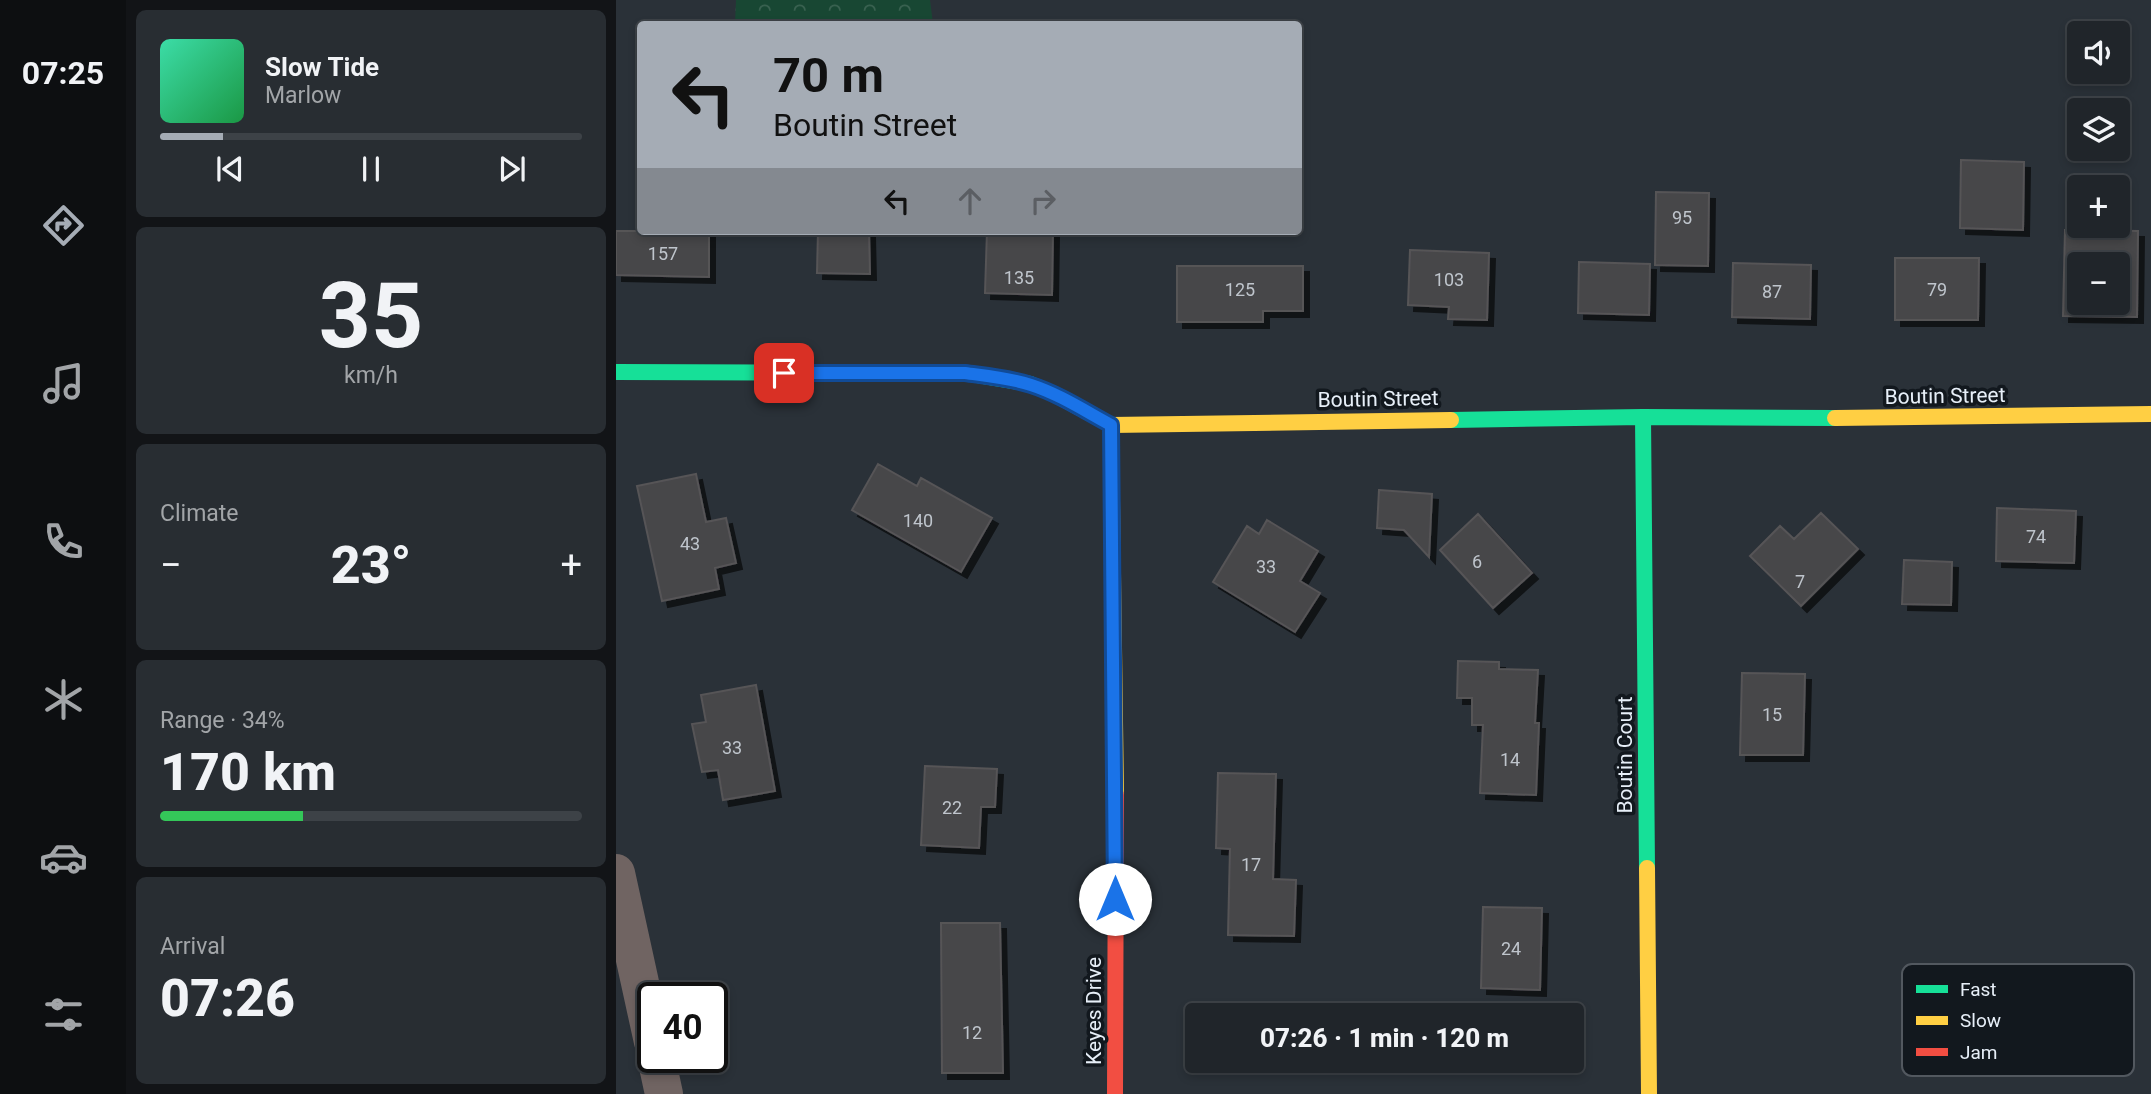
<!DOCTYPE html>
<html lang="en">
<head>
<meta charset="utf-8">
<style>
	body { margin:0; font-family:Roboto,sans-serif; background:#282d32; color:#f1f3f6; height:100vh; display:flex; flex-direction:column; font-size:26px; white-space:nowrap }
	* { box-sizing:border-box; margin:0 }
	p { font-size:23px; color:#a2a5a8 }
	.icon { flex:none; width:38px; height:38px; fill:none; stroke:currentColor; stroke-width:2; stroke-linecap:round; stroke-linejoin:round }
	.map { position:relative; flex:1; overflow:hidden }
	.side { display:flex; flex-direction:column; gap:10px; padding:10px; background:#121417; width:490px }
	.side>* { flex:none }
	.guide { position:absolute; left:21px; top:21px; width:665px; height:214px; border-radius:7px; box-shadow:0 4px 10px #0003,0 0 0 2px #3d4247; background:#a5acb5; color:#111; overflow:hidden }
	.fabs { position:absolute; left:1451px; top:21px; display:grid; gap:14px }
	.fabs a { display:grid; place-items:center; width:63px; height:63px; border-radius:7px; background:#20252a; box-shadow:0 4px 10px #0003,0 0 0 2px #3d4247; font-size:35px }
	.speed { position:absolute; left:21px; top:982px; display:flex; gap:14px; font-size:35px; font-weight:700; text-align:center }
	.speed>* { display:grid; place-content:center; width:91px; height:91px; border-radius:50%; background:#20252a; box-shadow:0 4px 10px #0003,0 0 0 2px #3d4247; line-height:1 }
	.speed .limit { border:4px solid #111; border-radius:10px; background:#fff; color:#111 }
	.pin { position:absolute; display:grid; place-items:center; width:60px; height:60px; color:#fff; margin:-30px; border-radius:14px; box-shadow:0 4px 10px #0006 }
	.me { position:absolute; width:77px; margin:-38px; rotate:0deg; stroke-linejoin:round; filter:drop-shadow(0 0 5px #0008) }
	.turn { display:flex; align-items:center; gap:24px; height:147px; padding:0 21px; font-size:32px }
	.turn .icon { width:91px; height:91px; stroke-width:2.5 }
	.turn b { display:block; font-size:49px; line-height:60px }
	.lanes { display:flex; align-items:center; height:66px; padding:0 21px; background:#0003; justify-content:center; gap:35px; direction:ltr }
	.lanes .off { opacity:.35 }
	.big { font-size:52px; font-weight:800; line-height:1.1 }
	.side .card { flex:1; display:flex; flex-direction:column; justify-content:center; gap:10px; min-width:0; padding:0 24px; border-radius:10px; background:#282d32 }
	.side .dial { align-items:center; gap:0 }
	.dial b { font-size:91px; line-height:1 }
	.song { display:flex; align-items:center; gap:21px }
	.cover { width:84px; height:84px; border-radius:10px; background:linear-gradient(135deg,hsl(160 70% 55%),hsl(140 70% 35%)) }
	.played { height:7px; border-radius:4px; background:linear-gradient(90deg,#a5acb5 15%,#3d4247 15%) }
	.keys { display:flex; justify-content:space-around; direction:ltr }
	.heat { display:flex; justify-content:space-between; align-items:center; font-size:38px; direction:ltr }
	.charge { height:10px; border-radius:5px; background:linear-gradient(90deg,#34c759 34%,#3d4247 0) }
	.trip { position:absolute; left:569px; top:1003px; width:399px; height:70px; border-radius:7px; background:#20252a; box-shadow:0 4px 10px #0003,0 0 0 2px #3d4247; font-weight:800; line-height:70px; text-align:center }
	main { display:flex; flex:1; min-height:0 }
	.tab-bar { display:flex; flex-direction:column; width:126px; justify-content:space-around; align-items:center; background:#0d0f11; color:#a2a5a8 }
	.tab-bar .icon { width:49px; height:49px }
	.tab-bar .on { color:#a5acb5 }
	.tab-bar b { font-size:32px; color:#f1f3f6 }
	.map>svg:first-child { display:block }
	.forest { fill:url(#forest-crowns) }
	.building { fill:#47474a; stroke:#565457; stroke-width:2; fill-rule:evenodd; filter:url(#shadow) }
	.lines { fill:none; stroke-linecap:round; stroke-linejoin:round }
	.street { stroke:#706462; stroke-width:38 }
	.fast { stroke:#16e098; stroke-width:16 }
	.slow { stroke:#ffcf43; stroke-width:16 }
	.jam { stroke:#f24e42; stroke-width:16 }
	.route-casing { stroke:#114b97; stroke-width:18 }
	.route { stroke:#1a73e8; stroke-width:12 }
	.labels { text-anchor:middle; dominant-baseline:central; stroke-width:7; stroke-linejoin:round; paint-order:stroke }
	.number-label { font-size:18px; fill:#bfc5cc }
	.street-label { font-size:21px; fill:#e7eff8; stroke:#12181e }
	.key { fill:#12181e; stroke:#52585f; stroke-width:2 }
	.key-label { font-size:19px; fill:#e7eff8 }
</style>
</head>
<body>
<main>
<nav class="tab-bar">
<b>07:25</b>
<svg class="icon on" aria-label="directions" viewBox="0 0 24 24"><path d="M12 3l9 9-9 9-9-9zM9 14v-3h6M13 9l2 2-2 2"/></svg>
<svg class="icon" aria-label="music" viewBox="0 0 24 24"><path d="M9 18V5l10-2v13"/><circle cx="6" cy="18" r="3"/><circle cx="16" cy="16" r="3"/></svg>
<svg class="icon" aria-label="phone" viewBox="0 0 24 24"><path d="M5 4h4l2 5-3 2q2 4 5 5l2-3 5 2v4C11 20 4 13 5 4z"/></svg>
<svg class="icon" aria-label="climate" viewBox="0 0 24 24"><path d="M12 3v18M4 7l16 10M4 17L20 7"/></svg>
<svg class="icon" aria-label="car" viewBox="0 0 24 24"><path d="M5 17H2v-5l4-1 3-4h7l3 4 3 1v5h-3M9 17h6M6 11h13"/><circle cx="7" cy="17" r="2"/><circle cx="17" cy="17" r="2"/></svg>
<svg class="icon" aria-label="filters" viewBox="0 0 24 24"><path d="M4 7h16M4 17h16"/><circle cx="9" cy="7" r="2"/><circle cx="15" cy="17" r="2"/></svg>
</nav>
<section class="side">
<div class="card">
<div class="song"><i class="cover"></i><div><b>Slow Tide</b><p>Marlow</p></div></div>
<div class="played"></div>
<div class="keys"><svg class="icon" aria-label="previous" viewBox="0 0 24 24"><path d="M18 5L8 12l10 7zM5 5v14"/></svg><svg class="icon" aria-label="pause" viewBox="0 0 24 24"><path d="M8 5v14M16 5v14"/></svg><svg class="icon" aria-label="next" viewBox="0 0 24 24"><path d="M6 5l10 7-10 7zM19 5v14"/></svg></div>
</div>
<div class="card dial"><b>35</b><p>km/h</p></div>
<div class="card"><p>Climate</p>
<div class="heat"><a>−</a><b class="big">23°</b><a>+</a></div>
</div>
<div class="card"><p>Range · 34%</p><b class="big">170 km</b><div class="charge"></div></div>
<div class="card"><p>Arrival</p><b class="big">07:26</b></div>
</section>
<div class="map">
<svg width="1535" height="1094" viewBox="0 0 1535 1094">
	<defs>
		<pattern id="forest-crowns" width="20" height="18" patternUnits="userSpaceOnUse" patternTransform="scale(1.75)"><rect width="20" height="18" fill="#184733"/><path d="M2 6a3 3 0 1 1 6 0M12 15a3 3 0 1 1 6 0" fill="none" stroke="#3a6251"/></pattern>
		<filter id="shadow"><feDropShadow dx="6" dy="6" stdDeviation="0" flood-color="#0009"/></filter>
	</defs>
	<rect width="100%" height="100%" fill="#2a3138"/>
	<path class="forest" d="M 120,0 L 314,0 L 317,24 L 119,24 Z"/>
	<path class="building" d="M 1345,160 L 1408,162 L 1407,230 L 1344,228 Z
		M 1040,192 L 1093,193 L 1092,266 L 1039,265 Z
		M 1449,230 L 1522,231 L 1521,317 L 1447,316 ZM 1463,264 L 1502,264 L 1502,303 L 1463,303 Z
		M 0,231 L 93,231 L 93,277 L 0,275 Z
		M 202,231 L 253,231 L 254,274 L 201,273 Z
		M 371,231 L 437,231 L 436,295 L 369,293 Z
		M 794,250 L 873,253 L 871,320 L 832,319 L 833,307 L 792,305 Z
		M 1279,258 L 1363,258 L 1362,320 L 1279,320 Z
		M 963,262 L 1034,264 L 1033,315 L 962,313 Z
		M 1117,263 L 1195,265 L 1194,319 L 1116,317 Z
		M 561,266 L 687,266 L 687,311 L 647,311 L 647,322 L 561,322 Z
		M 262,464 L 301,486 L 305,478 L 376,518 L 345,572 L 236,510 Z
		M 80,474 L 90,522 L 110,518 L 120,563 L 99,568 L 103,589 L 46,601 L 21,486 Z
		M 763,490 L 816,494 L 813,557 L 788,530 L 761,528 Z
		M 1381,508 L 1460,511 L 1458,563 L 1380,561 Z
		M 1205,513 L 1242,549 L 1185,606 L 1134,556 L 1164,526 L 1178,539 Z
		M 862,514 L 916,573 L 877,608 L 824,550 Z
		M 651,520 L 702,551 L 684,581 L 704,593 L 679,632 L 597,582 L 631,526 L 643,534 Z
		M 1288,560 L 1336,562 L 1335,605 L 1286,604 Z
		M 842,661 L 883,662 L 883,669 L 922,670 L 919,723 L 923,723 L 920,795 L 864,793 L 867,725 L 856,725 L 856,698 L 841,698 Z
		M 1126,673 L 1189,674 L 1187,755 L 1124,755 Z
		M 140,685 L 159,791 L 107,800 L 102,770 L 86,772 L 76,724 L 90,722 L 85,695 Z
		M 309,766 L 381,769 L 379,807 L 365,807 L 363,848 L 305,845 Z
		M 602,773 L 660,774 L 657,879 L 680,880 L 678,936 L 612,935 L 614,849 L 600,848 Z
		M 867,907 L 926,908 L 924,990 L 865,988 Z
		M 325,923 L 384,923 L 387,1073 L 326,1073 Z"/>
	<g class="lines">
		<path class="street" d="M 0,873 L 37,1042
			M 40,1057 L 48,1094"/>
		<path class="fast" d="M 0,372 L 350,373 L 414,384 L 438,394
			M 1027,417 L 1031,868
			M 835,420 L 1027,417 L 1219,418"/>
		<path class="slow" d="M 438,394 L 495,425 L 835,420
			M 1219,418 L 1535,414
			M 495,425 L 500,795
			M 1031,868 L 1033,1094"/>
		<path class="jam" d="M 499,1094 L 500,795"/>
	</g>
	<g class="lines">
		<g class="route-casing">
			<path id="route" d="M 168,373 L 349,373 C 371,376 394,378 415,385 C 443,394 469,411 495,425 L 499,899"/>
		</g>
		<use href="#route" class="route"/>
	</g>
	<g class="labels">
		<g class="number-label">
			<text x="1066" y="217">95</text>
			<text x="47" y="253">157</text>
			<text x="403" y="277">135</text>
			<text x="833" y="279">103</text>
			<text x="624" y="289">125</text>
			<text x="1321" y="289">79</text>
			<text x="1156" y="291">87</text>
			<text x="302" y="520">140</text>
			<text x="1420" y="536">74</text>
			<text x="74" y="543">43</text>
			<text x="861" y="561">6</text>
			<text x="650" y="566">33</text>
			<text x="1184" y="581">7</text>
			<text x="1156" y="714">15</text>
			<text x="116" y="747">33</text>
			<text x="894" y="759">14</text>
			<text x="336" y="807">22</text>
			<text x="635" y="864">17</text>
			<text x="895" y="948">24</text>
			<text x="356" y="1032">12</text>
		</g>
		<g class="street-label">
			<text transform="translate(1329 396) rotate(-1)">Boutin Street</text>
			<text transform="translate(762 399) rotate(-1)">Boutin Street</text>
			<text transform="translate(1009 755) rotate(-90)">Boutin Court</text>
			<text transform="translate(478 1011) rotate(-90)">Keyes Drive</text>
		</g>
	</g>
	<rect x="1286" y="964" width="232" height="112" rx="10" class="key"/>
	<rect x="1300" y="985" width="32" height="8" fill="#16e098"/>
	<rect x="1300" y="1016" width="32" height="9" fill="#ffcf43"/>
	<rect x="1300" y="1048" width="32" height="8" fill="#f24e42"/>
	<g class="key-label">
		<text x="1344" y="996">Fast</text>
		<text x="1344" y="1027">Slow</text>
		<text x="1344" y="1059">Jam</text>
	</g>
</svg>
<div class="fabs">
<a><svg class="icon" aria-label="sound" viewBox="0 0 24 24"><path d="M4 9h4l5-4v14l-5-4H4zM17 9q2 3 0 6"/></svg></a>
<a><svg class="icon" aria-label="layers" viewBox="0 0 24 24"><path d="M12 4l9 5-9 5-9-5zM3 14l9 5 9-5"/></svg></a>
<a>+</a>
<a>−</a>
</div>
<div class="speed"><div class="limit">40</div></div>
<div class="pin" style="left:168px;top:373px;background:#d93025"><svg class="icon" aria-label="arrive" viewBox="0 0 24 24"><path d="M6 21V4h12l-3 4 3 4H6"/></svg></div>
<svg class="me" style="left:499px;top:899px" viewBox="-20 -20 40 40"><circle r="19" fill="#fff"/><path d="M0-13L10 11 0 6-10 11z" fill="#1a73e8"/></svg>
<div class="trip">07:26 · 1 min · 120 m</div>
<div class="guide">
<div class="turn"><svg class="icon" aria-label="left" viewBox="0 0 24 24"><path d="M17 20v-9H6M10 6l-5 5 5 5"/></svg><div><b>70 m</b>Boutin Street</div></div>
<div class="lanes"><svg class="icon" aria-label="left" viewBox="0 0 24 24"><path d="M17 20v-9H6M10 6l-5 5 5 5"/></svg><svg class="icon off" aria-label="ahead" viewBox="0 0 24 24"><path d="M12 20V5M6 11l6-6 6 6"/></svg><svg class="icon off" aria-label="right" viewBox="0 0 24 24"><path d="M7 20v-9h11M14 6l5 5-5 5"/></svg></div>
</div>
</div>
</main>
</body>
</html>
